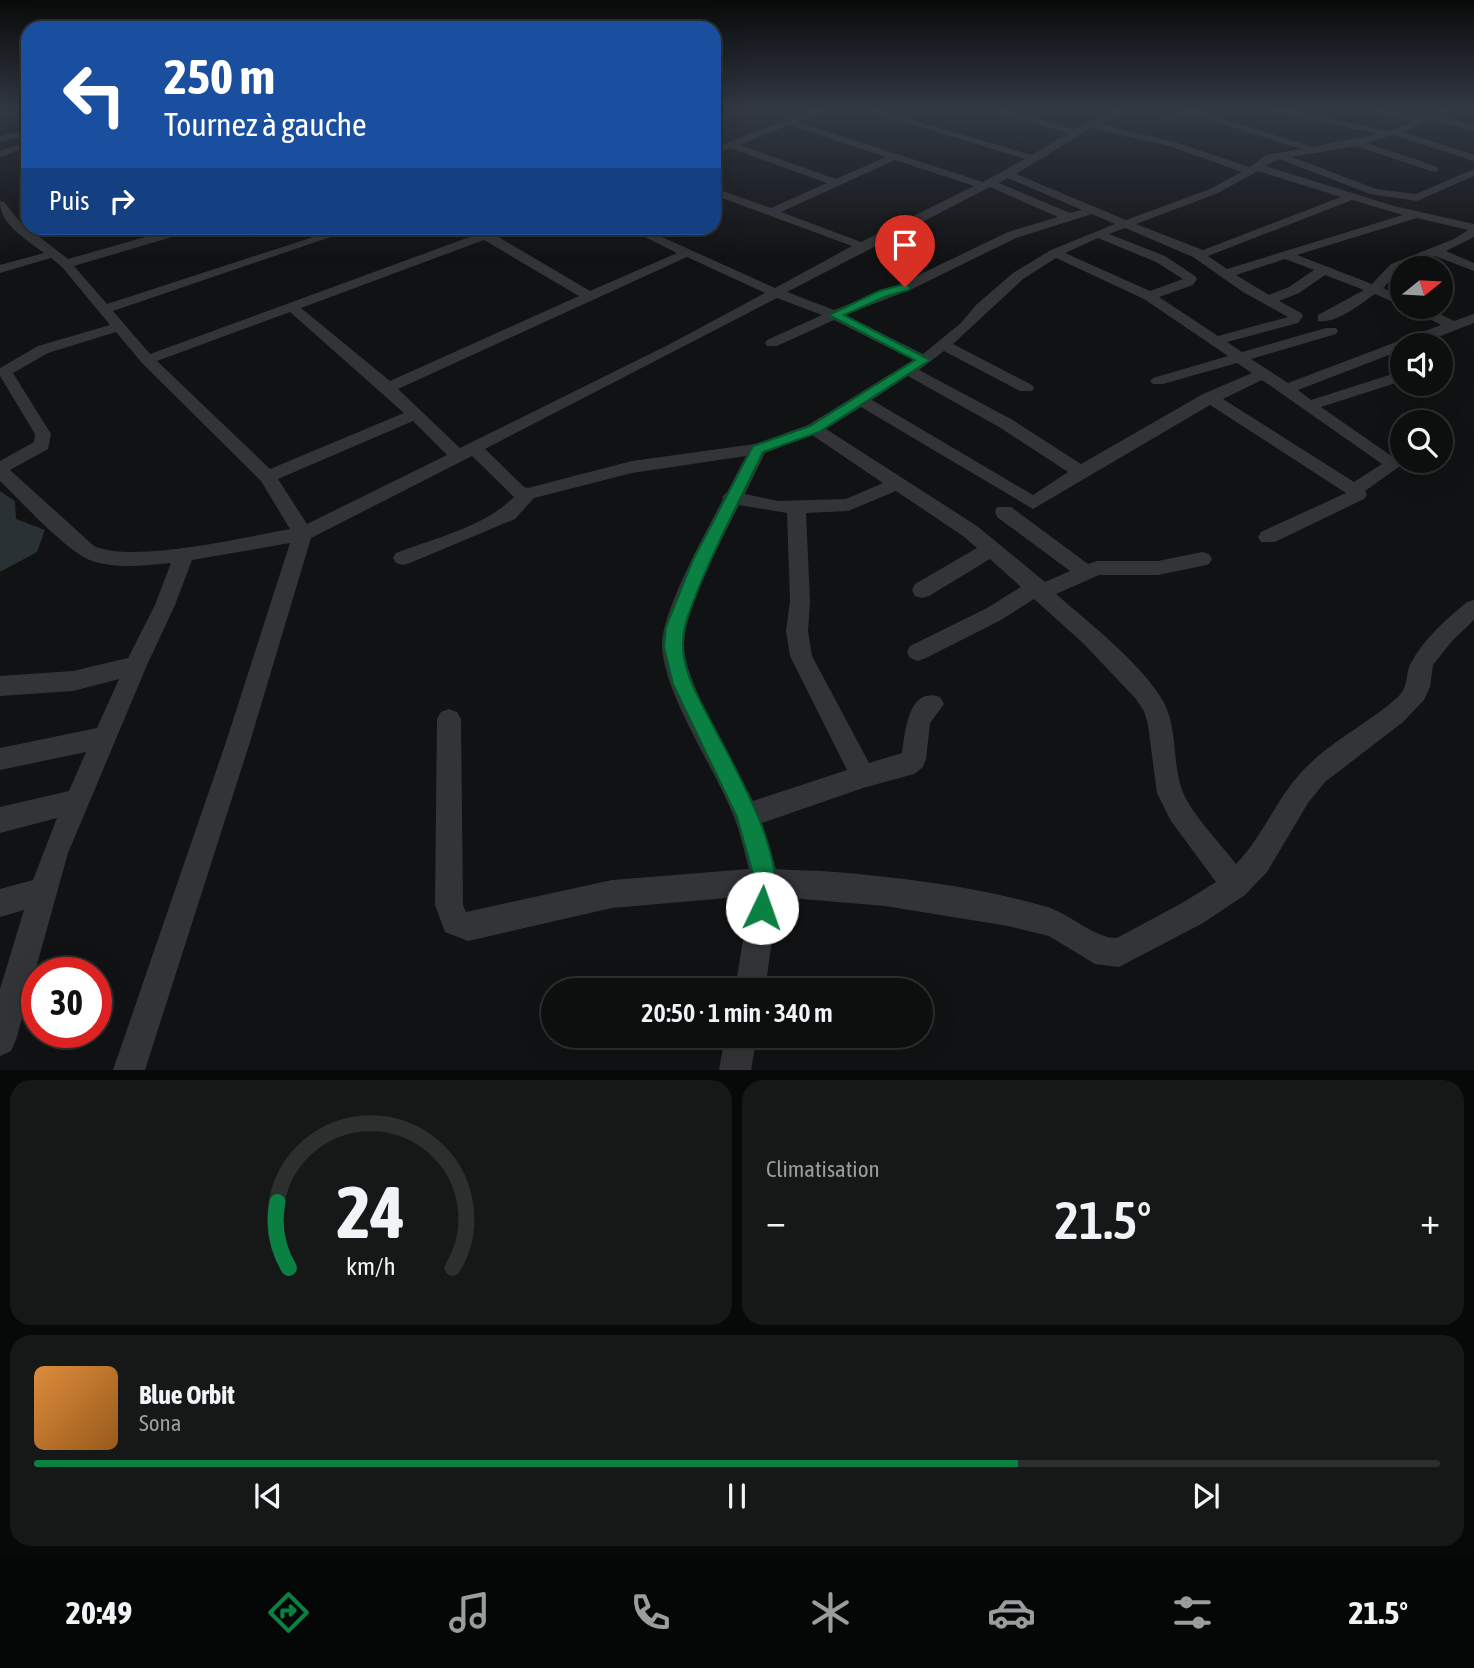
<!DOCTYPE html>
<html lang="fr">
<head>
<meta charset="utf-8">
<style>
	body { margin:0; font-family:"Asap Condensed",sans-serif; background:#161717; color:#f1f3f6; height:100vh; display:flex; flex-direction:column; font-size:26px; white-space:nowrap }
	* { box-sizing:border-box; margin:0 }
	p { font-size:23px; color:#9a9c9e }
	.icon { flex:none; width:38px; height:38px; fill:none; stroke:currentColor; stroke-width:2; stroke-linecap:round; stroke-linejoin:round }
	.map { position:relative; height:1070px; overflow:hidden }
	.panel { display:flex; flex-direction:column; gap:10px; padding:10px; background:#070808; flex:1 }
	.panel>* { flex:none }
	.top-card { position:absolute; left:21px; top:21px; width:700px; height:214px; border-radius:21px; box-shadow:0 7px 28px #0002,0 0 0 2px #2d2e2e; background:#1a4fa0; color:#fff; overflow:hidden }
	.needle { width:46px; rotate:72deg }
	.fabs { position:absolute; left:1390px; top:256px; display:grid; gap:14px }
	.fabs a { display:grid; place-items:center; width:63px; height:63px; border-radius:50%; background:#0d0e0e; box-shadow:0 7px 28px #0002,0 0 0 2px #2d2e2e; font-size:35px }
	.speed { position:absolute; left:21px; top:957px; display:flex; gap:14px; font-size:35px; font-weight:700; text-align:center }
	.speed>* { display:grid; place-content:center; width:91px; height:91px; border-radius:50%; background:#0d0e0e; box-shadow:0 7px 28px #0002,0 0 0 2px #2d2e2e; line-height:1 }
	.speed .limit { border:10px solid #d22; background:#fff; color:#111 }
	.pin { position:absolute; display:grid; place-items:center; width:60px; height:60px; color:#fff; margin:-72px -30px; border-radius:50% 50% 50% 0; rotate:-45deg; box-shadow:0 0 7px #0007 }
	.pin .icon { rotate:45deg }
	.me { position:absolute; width:77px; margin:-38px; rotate:3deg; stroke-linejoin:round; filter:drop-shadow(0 0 5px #0008) }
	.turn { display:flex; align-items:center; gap:24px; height:147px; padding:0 28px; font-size:32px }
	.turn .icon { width:91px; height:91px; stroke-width:2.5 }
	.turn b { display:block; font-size:49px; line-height:60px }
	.then { display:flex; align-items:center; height:66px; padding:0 28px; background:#0003; gap:14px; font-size:26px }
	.big { font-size:52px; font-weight:600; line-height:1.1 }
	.panel .card { flex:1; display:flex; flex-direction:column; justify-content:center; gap:10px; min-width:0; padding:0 24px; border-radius:21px; background:#161717 }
	.panel .dial { align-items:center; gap:0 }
	.dial svg { height:182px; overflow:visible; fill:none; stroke:#2d2e2e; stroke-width:7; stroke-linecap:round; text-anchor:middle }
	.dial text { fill:#f1f3f6; stroke:none }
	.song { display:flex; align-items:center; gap:21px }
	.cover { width:84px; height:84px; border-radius:10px; background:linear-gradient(135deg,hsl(30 70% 55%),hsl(30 70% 35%)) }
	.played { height:7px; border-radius:4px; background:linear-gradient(90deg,#0b8043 70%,#2d2e2e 70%) }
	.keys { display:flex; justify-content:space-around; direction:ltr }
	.heat { display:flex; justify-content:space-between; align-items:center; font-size:38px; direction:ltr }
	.panel .tiles { flex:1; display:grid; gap:10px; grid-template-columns:1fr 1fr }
	.card:last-child { grid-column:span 2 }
	.trip { position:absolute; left:541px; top:978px; width:392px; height:70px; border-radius:35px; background:#0d0e0e; box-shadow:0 7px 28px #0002,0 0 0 2px #2d2e2e; font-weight:600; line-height:70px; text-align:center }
	.dock { display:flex; height:112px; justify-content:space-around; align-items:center; background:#050606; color:#9a9c9e }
	.dock .icon { width:49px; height:49px }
	.dock .active { color:#0b8043 }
	.dock b { font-size:32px; color:#f1f3f6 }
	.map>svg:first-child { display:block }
	.water { fill:#293135 }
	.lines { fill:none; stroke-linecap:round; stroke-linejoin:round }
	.street { fill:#333437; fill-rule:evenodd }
	.route { fill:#0b8043; stroke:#07532c; stroke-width:2 }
</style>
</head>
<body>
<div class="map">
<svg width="1474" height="1070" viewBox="0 0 1474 1070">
	<rect width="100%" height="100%" fill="#111213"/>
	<path class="water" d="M 0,491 L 15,501 L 16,519 L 45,530 L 37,552 L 0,572 Z"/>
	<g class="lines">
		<path class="street" d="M 814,109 L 826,109 L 798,122 L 983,182 L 1025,159 L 861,109 L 875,109 L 1032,155 L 1068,133 L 999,114 L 999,110 L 1012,109 L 1010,111 L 1075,129 L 1115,109 L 1126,109 L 1099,124 L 1175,142 L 1249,167 L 1267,155 L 1301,149 L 1190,114 L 1165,120 L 1160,117 L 1193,109 L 1312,147 L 1377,134 L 1264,109 L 1282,109 L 1389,131 L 1414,122 L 1370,109 C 1387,109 1408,119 1422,118 C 1433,117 1441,109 1455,109 L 1441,117 L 1474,125 L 1474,131 L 1432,120 L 1403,132 L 1474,155 L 1474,161 L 1393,135 L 1367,143 L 1438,167 L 1438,171 L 1434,172 L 1356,146 L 1292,157 L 1376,189 L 1416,194 L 1474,169 L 1474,176 L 1417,201 L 1370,194 L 1279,159 L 1265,166 L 1394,206 L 1474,224 L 1474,237 L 1446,251 L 1474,263 L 1474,271 L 1435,256 L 1402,268 L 1383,288 L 1402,297 L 1402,306 L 1375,294 C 1360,304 1337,324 1318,321 L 1318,315 L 1364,290 L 1325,275 L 1299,293 L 1279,301 L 1301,313 L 1303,316 L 1298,323 L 1227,342 L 1242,352 L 1326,328 L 1336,328 L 1338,331 L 1336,334 L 1251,359 L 1288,383 L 1441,325 L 1404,306 L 1423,306 L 1454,321 L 1474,314 L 1474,323 L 1417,345 L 1402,345 L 1402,350 L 1298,390 L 1311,400 L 1402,371 L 1402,381 L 1321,407 L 1403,464 L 1365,491 L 1367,495 L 1364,499 L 1275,542 L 1261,542 L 1258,537 L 1261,532 L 1346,493 L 1210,405 L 1033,509 L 861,407 L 826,429 L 977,526 L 1045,582 L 1070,571 L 997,517 L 995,512 L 997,507 L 1011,507 L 1088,564 L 1097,561 L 1158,561 L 1202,552 L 1209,554 L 1212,559 L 1209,564 L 1202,566 L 1158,575 L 1099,575 L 1056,594 C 1089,623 1142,664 1163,701 C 1178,728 1172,762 1182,790 C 1191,814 1221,844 1236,864 C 1262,837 1275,802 1299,775 C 1326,743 1367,725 1398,697 C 1410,684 1404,677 1411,663 C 1424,638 1446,620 1467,602 L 1474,600 L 1474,620 L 1452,641 L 1433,665 L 1430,687 L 1424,700 L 1403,722 L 1325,782 L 1308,803 L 1267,872 L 1245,895 L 1203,923 L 1119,967 L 1095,964 L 1049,936 L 1008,926 L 885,906 L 778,897 L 765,990 L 735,990 L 750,896 L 612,908 L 468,941 L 445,932 L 435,905 L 437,719 L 441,712 L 449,709 L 457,712 L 461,719 L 463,905 L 466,912 L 612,880 L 749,869 C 744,852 741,834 734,817 C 716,770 664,695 662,646 C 661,612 706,532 723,499 L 722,497 L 727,492 L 746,456 L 632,473 L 534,498 L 515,519 L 410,563 L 403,565 L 396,563 L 393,558 L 396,553 C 435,538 484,527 514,497 L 472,456 L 311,538 L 250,742 L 145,1070 L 113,1070 L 226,742 L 290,543 L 192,560 L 175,605 L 147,665 L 68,853 L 16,1040 L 11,1051 L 0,1056 L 0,989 L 24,910 L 0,917 L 0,889 L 33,880 L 57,818 L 0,833 L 0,807 L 69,791 L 86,752 L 0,770 L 0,748 L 97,728 L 119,679 L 73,691 L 0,696 L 0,676 L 73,671 L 128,658 L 155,605 L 171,563 C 146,565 119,569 95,562 C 69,555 21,501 0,481 L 0,461 L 34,442 L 35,434 L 0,376 L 0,368 L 38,346 L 110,325 L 62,267 L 51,258 L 0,273 L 0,265 L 44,253 C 26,239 0,225 0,201 L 4,202 L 20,222 L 68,259 L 177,228 L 194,228 L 192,231 L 74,266 L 107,304 L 341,228 L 357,228 L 113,311 L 150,354 L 475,235 L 470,230 L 472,228 L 480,228 L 490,232 L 590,291 L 677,253 L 627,228 L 642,228 L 775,288 L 852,246 L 714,195 L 714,188 L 771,208 L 827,183 L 730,148 L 714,154 L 714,148 ZM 789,125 L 886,157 L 836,179 L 739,145 ZM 1091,128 L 1169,146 L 1242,172 L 1210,189 L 1126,220 L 1016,174 ZM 895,160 L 974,186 L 861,242 L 781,212 ZM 1258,171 L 1341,197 L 1203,250 L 1136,224 L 1218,193 ZM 1008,178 L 1082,210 L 1070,213 L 999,183 ZM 990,187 L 1058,217 L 1008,232 L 900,284 L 834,310 L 787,292 ZM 1352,200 L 1403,215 L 1227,269 L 1208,256 ZM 1092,214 L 1115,224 L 1051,250 L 1013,273 L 976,305 L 961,323 L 923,354 L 845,315 L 910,290 L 1016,238 ZM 1417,218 L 1468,230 L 1454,239 L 1391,264 L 1372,284 L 1297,255 ZM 1125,228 L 1193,257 L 1243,292 L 1288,317 L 1218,336 L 1159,297 L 1193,285 L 1197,279 L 1195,276 L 1165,256 L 1109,234 ZM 1098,238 L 1156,262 L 1183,279 L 1150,291 L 1065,253 ZM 484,240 L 579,296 L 390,381 L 301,308 ZM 687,257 L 765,293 L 670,344 L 460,448 L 398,389 ZM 1056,258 L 1144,299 L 1228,356 L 1153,378 L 1150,381 L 1153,384 L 1163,384 L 1237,363 L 1252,373 L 1203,394 L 1081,464 L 1011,419 L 919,370 L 944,351 L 1020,391 L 1032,391 L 1034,388 L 1032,385 L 953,344 L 1023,279 ZM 1285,259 L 1314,270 L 1289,287 L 1269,295 L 1236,275 ZM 777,298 L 822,315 L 767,340 L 765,343 L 767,346 L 777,346 L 834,320 L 913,360 L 808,425 L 755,444 L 632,461 L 528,488 L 524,487 L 485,449 ZM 290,312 L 404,413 L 270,469 L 157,361 ZM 116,332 L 142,363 L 261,481 L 290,529 C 245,537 134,564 94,546 L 10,470 L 48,449 L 51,434 L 13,373 L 48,353 ZM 908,376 L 999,427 L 1068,472 L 1033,495 L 872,400 ZM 1262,380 L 1382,464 L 1354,482 L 1223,399 ZM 413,421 L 447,455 L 307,524 L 278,479 ZM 812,435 L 883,483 L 846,499 L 778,501 L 745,494 L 765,453 ZM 896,491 L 963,536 L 977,548 L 915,584 L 912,590 L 915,596 L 922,598 L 929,596 L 990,559 L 1021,587 L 987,608 L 910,646 L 907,652 L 910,658 L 918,661 L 926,658 L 1001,620 L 1034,599 L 1083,643 L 1135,698 L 1144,711 L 1148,725 L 1157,793 L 1171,821 L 1216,882 L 1182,903 L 1117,938 C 1095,939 1068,912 1044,906 C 977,887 905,878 836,872 C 816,870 796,871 776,869 L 762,823 L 863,788 L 914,774 L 923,767 L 926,759 L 930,723 L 944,704 L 940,697 C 908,686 905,733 902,753 L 869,763 L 812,656 L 808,631 L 810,601 L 806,513 L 848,511 ZM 739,505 L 787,513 L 790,601 L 786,631 L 790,656 L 847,770 L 753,801 C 735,765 684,682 684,645 C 684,609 722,539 739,505 Z
			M 28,129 L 28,135 L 0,142 L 0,136 Z
			M 28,141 L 28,147 L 0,157 L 0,151 Z
			M 725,1036 L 757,1036 L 751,1070 L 719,1070 Z"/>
	</g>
	<linearGradient id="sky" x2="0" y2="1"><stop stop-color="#090a0a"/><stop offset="0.42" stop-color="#323944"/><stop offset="1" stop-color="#323944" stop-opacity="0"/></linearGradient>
	<rect width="1474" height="259" fill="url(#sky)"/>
	<path class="route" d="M 905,284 L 910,287 L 909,290 L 887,296 L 844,315 L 930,360 L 819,432 L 763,452 C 741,498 716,544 697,592 C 691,609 683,624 683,643 C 682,669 697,695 709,718 C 734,767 793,863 771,916 L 762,920 L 754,916 L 751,908 L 755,881 L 737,817 L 673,684 L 664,647 L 666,627 L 693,560 L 753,446 L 810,426 L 915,360 L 829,315 L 879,291 Z"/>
</svg>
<div class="fabs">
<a><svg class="needle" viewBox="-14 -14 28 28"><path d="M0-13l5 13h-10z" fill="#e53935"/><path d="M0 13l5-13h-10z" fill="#9a9c9e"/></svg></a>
<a><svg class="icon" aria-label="sound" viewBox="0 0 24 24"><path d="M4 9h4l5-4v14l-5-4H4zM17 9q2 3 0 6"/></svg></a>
<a><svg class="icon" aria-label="search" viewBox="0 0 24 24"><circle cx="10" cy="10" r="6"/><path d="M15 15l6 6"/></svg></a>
</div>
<div class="speed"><div class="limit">30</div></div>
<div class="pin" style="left:905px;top:287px;background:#d93025"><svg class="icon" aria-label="arrive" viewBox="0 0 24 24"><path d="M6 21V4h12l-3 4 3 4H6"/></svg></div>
<svg class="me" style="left:762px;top:908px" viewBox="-20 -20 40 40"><circle r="19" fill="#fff"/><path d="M0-13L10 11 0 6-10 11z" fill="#0b8043"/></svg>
<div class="trip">20:50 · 1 min · 340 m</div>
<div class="top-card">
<div class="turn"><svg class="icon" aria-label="left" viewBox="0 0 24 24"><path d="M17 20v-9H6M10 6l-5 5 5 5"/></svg><div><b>250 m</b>Tournez à gauche</div></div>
<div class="then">Puis<svg class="icon" aria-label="right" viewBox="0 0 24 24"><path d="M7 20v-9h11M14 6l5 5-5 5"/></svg></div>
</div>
</div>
<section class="panel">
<div class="tiles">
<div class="card dial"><svg viewBox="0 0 100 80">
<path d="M14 69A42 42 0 1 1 86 69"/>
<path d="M14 69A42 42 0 0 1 9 40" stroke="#0b8043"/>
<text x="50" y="56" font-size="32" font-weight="700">24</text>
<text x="50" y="72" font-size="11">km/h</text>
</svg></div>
<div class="card"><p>Climatisation</p>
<div class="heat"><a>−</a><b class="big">21.5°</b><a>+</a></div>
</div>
<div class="card">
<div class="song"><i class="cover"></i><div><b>Blue Orbit</b><p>Sona</p></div></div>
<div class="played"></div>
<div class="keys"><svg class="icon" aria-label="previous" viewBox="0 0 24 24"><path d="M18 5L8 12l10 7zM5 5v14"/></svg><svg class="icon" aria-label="pause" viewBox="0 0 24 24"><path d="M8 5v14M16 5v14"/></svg><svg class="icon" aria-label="next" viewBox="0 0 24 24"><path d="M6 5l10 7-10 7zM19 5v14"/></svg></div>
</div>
</div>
</section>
<nav class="dock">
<b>20:49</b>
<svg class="icon active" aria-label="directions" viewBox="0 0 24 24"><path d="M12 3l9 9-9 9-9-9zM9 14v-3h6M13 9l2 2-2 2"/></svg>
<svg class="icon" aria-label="music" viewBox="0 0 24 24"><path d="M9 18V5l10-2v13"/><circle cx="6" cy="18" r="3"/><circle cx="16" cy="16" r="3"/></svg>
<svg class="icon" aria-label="phone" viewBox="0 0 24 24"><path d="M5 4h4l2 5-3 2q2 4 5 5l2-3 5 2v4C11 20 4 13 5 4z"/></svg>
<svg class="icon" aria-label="climate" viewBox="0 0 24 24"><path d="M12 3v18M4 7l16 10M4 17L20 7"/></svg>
<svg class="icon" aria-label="car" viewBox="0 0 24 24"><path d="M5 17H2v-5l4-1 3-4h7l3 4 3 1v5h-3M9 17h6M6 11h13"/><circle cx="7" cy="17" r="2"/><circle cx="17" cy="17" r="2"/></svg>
<svg class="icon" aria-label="filters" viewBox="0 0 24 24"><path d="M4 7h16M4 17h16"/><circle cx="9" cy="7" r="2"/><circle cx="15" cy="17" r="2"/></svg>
<b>21.5°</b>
</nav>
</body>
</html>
